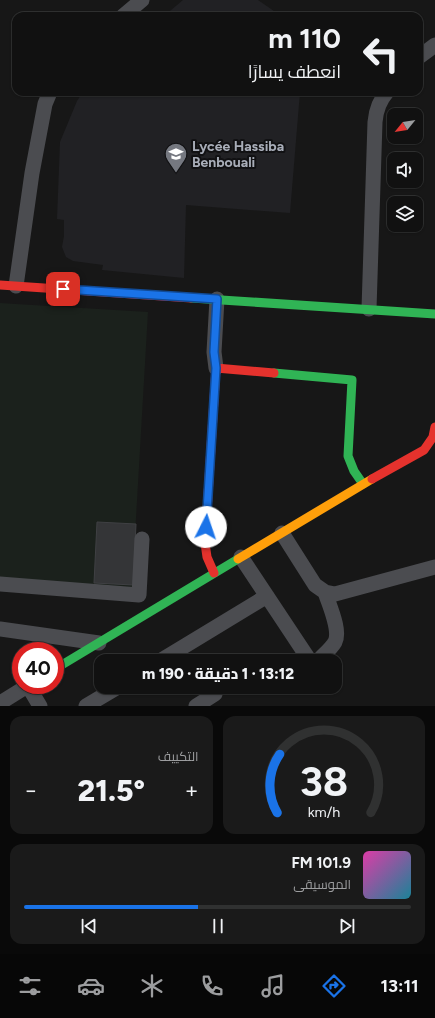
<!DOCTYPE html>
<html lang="ar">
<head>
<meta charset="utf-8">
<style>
	body { margin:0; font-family:Figtree,Cairo,sans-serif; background:#1a1a1a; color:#f1f3f6; direction:rtl; height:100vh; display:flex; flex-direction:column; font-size:15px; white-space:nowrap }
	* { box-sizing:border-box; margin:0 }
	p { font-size:13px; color:#9c9d9f }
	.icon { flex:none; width:22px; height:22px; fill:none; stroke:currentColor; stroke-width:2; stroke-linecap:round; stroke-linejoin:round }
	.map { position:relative; height:706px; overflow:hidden; direction:ltr }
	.drawer { display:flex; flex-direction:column; gap:10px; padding:10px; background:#090909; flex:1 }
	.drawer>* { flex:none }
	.hud { position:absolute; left:12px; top:12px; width:411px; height:84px; border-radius:12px; box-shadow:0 1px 3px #0004,0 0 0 1px #303131; direction:rtl; background:#111; color:#f1f3f6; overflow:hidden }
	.needle { width:26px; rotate:240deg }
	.controls { position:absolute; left:387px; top:108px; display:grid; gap:8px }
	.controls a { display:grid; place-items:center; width:36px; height:36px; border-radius:8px; background:#111; box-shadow:0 1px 3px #0004,0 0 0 1px #303131; font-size:20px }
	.speed { position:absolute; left:12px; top:642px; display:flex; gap:8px; font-size:20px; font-weight:700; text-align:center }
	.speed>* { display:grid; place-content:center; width:52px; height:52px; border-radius:50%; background:#111; box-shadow:0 1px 3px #0004,0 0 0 1px #303131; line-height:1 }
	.speed .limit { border:6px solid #d22; background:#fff; color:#111 }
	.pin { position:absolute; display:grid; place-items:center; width:34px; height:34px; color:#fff; margin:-17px; border-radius:8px; box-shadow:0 2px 6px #0006 }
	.me { position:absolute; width:44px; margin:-22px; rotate:4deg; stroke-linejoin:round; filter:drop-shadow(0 0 3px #0008) }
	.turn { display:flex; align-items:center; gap:14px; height:84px; padding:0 16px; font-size:18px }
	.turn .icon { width:52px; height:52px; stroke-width:2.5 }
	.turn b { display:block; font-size:28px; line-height:34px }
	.big { font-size:30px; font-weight:800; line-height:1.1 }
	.drawer .card { flex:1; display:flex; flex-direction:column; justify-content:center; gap:6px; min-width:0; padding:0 14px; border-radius:12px; background:#1a1a1a }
	.drawer .dial { align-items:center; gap:0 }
	.dial svg { height:104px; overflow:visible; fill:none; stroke:#303131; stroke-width:7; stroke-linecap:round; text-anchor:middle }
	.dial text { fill:#f1f3f6; stroke:none }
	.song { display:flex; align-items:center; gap:12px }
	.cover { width:48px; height:48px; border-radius:6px; background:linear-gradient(135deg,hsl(320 70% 55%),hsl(190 70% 35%)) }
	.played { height:4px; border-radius:2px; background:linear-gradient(90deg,#1a73e8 45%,#303131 45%) }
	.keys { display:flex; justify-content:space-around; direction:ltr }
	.heat { display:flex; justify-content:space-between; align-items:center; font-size:22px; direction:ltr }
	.drawer .tiles { flex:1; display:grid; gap:10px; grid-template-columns:1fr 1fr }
	.card:last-child { grid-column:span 2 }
	.trip { position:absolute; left:94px; top:654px; width:248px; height:40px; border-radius:12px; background:#111; box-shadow:0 1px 3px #0004,0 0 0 1px #303131; font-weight:800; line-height:40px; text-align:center; direction:rtl }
	.tab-bar { display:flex; height:64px; justify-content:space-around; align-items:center; background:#070707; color:#9c9d9f }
	.tab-bar .icon { width:28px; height:28px }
	.tab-bar .current { color:#1a73e8 }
	.tab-bar b { font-size:18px; color:#f1f3f6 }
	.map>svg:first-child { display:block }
	.built { fill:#212124 }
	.green { fill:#1b211c }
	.building { fill:#343537; stroke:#3f4043 }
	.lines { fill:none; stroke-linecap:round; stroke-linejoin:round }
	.street { stroke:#4b4c50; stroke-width:15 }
	.fast { stroke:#30b455; stroke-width:9 }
	.slow { stroke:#ff9f0a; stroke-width:9 }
	.jam { stroke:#e5322d; stroke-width:9 }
	.route-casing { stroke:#114b97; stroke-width:10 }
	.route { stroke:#1a73e8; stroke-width:7 }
	.labels { text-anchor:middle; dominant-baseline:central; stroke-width:4; stroke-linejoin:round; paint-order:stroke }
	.poi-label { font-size:14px; font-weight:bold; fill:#a8adb8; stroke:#111113; text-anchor:start }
</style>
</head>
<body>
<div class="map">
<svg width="435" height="706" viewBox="0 0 435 706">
	<rect width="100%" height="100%" fill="#171717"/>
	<path class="built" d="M 183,0 L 258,0 L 281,16 L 164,16 Z
		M 83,92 L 300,92 L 290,213 L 186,205 L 184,278 L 102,270 L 103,265 L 73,261 L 66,257 L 62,247 L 64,236 L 64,220 L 57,219 L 60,142 L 77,101 Z"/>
	<path class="green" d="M 0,303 L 148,312 L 132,587 L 0,579 Z"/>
	<path class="building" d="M 97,522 L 136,524 L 133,585 L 94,583 Z"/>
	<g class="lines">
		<path class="street" d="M 123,16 L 142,0
			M 419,57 L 435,45
			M 16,286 L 32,173 L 45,104 L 50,92
			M 369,309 L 375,122 C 376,110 379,101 387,92
			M 216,368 L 214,352 L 217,299
			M 282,533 L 315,585 L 325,592 L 335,594 L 435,567
			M 241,557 L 310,661
			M 0,584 L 139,595 L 142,539
			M 0,629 L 99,643
			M 160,661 L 267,596
			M 318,661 C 323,655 331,649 335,642 C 341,630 329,605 325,592
			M 28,686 L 40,706
			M 0,703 L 29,685
			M 86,706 L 118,687
			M 196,706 L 215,694"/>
		<path class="fast" d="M 191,298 L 435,314
			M 274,373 L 352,380 L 348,456 L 354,471 L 363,484
			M 55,669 L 238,559"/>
		<path class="slow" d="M 238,559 L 372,479"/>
		<path class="jam" d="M 0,285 L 191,298
			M 372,479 L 424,450 L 433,437 L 435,427
			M 214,573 L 207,557 L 205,543 L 216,368 L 274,373"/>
	</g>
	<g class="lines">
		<g class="route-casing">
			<path id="route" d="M 63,289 L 217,299 L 214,352 L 216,368 L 206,527"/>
		</g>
		<use href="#route" class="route"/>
	</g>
	<defs>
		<g id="school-pin" transform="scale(1.15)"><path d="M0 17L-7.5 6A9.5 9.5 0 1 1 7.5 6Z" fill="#757880" stroke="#111113"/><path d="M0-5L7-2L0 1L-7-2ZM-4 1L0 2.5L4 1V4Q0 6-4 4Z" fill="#fff"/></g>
	</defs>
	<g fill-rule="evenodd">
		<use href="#school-pin" x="176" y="154"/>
	</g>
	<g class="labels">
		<g class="poi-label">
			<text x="192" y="146">Lycée Hassiba<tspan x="192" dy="16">Benbouali</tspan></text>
		</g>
	</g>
</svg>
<div class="controls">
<a><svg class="needle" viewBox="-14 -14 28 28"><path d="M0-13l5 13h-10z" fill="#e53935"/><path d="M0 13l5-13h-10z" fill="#9c9d9f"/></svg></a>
<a><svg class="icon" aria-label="sound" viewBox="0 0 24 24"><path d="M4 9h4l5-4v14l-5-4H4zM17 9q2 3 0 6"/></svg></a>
<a><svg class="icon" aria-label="layers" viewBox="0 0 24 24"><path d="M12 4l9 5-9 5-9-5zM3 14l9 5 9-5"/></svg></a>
</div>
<div class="speed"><div class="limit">40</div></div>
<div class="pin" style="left:63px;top:289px;background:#d93025"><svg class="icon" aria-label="arrive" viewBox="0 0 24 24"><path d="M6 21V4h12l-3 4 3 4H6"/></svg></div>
<svg class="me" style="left:206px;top:527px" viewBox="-20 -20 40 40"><circle r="19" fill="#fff"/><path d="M0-13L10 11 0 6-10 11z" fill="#1a73e8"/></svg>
<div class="trip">13:12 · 1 دقيقة · 190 m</div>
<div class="hud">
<div class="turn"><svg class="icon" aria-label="left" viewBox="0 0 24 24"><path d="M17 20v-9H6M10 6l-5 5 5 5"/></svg><div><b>110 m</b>انعطف يسارًا</div></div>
</div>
</div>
<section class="drawer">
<div class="tiles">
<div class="card dial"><svg viewBox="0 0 100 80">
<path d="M14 69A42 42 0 1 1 86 69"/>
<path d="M14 69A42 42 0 0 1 16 24" stroke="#1a73e8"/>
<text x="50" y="56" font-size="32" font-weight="700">38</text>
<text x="50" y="72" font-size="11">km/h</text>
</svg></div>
<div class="card"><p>التكييف</p>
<div class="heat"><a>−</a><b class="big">21.5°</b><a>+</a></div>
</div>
<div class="card">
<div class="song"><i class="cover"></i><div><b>101.9 FM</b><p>الموسيقى</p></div></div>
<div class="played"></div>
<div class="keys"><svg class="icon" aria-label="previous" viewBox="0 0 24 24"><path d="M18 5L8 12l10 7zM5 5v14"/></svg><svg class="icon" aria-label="pause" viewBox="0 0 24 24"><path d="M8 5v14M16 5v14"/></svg><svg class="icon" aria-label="next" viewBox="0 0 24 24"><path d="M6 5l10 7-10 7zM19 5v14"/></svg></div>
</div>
</div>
</section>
<nav class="tab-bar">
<b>13:11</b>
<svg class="icon current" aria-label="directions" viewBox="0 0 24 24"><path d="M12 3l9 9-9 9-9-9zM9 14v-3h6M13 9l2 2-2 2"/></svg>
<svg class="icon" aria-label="music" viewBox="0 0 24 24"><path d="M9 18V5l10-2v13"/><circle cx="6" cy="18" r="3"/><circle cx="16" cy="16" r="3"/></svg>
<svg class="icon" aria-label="phone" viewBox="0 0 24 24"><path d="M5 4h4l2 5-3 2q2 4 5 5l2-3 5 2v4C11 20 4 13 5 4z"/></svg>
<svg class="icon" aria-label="climate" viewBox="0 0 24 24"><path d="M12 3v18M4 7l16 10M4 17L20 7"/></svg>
<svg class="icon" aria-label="car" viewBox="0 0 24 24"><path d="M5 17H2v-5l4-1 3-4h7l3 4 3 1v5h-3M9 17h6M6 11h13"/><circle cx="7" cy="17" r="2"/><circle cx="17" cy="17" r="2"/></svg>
<svg class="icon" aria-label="filters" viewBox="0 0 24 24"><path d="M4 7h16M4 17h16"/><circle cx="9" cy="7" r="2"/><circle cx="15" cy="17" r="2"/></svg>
</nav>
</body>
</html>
